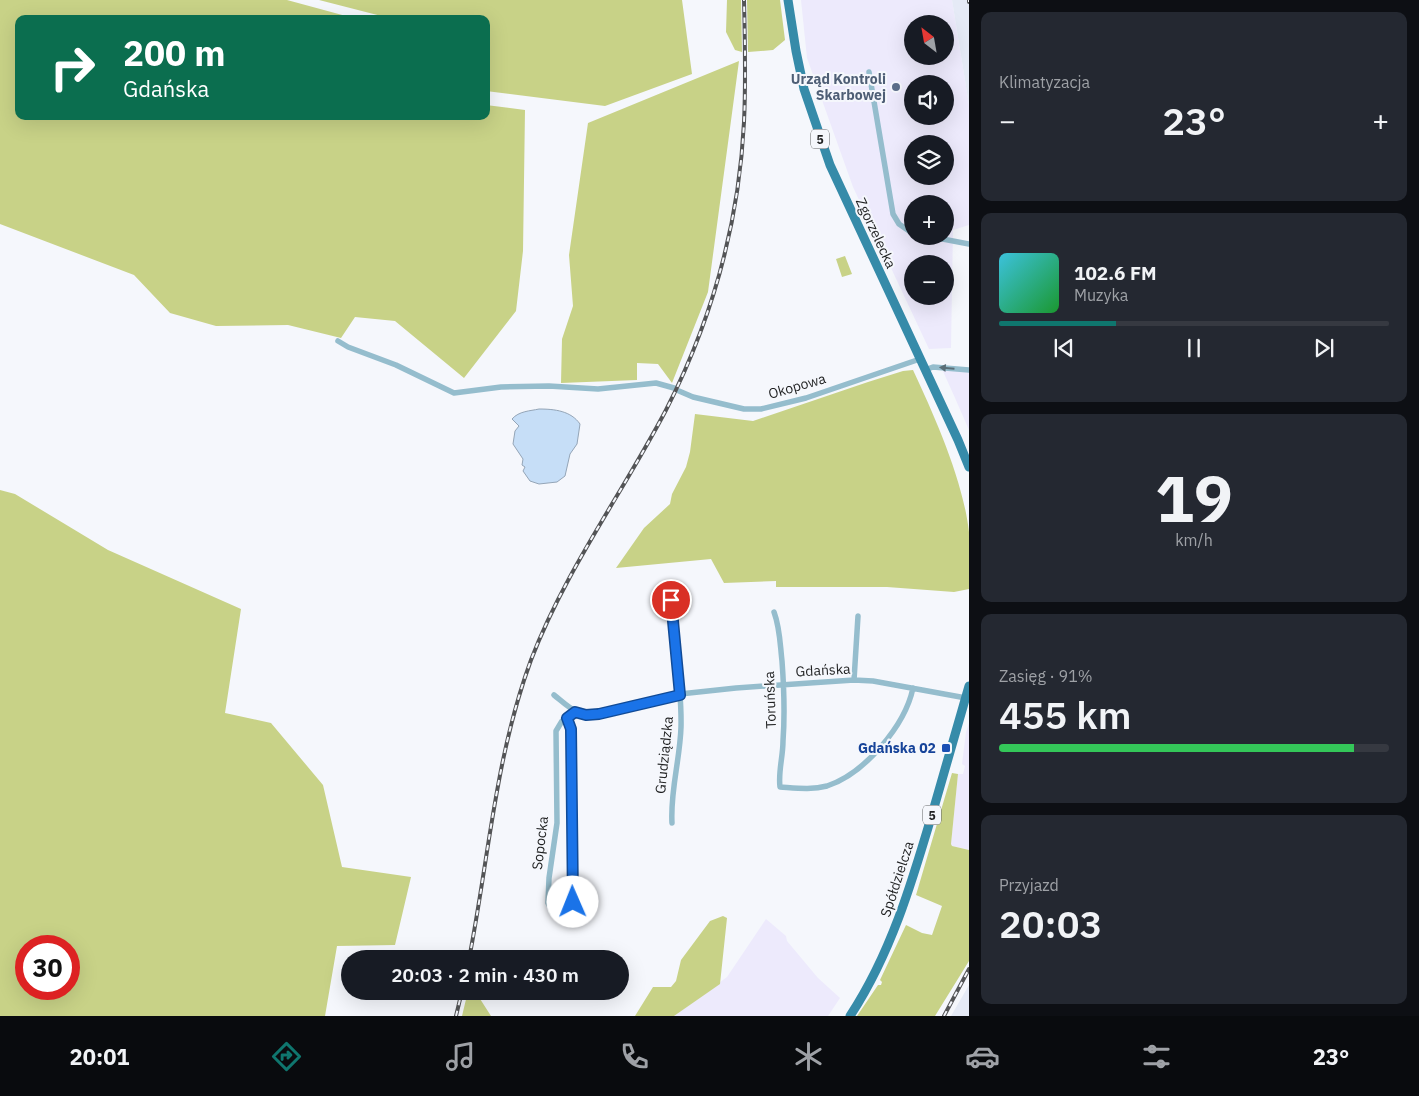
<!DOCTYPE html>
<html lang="pl">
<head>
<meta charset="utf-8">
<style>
	body { margin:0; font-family:"IBM Plex Sans",sans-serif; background:#242831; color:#f1f3f6; height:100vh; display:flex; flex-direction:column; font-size:19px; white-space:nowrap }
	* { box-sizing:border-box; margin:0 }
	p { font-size:16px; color:#9ea1a6 }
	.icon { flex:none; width:28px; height:28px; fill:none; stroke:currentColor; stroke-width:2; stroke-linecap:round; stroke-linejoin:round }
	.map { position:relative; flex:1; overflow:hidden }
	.details { display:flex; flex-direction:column; gap:12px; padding:12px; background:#0d0f14; width:450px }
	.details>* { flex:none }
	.top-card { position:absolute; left:15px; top:15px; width:475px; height:105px; border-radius:10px; box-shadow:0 5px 20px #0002; background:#0b6e4f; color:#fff; overflow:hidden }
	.needle { width:32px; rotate:329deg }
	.tools { position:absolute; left:904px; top:15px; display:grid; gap:10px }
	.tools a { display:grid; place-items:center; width:50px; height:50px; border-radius:50%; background:#171b24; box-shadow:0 5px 20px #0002; font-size:25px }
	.speed { position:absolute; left:15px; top:935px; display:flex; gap:10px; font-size:25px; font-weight:700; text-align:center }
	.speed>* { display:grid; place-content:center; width:65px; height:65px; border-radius:50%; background:#171b24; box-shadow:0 5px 20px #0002; line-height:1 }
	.speed .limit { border:8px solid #d22; background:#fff; color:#111 }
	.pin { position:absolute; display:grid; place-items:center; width:42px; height:42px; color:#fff; margin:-21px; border:2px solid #fff; border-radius:50%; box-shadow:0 1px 5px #0007 }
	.me { position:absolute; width:55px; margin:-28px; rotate:359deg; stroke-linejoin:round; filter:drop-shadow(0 0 4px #0008) }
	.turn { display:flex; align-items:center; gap:18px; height:105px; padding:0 25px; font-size:22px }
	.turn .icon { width:65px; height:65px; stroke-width:2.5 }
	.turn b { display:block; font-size:35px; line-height:42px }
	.big { font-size:38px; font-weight:600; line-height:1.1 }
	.details .card { flex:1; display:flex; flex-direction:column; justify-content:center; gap:8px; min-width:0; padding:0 18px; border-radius:10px; background:#242831 }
	.details .dial { align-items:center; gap:0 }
	.dial b { font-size:65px; line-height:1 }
	.song { display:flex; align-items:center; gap:15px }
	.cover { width:60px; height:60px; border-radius:8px; background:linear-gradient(135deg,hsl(190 70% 55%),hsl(130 70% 35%)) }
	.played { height:5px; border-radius:2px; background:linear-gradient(90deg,#0f766e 30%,#363941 30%) }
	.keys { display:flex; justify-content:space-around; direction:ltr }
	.heat { display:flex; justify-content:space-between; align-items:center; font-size:28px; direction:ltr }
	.charge { height:8px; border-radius:4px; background:linear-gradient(90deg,#34c759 91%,#363941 0) }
	.trip { position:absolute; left:341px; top:950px; width:288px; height:50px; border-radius:25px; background:#171b24; box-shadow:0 5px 20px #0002; font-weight:600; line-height:50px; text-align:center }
	.tab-bar { display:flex; height:80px; justify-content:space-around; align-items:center; background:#090b0e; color:#9ea1a6 }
	.tab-bar .icon { width:35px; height:35px }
	.tab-bar .selected { color:#0f766e }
	.tab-bar b { font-size:22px; color:#f1f3f6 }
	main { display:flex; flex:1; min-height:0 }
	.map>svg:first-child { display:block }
	.commercial { fill:#edeafc; fill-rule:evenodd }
	.built { fill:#e5eaf6 }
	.green { fill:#c8d287; fill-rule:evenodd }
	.water { fill:#c6def7; stroke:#94a5b7 }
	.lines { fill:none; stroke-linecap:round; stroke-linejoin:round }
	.street { stroke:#95bdcd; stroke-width:5.5 }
	.primary { stroke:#368ba9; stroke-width:9 }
	.rail-casing { stroke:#535456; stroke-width:4 }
	.rail { stroke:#f5f7fc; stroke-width:2; stroke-dasharray:5.5; stroke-linecap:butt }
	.oneway { fill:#5a6e77 }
	.route-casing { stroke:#114b97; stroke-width:12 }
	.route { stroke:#1a73e8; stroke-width:9 }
	.service-dot { fill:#5c6f8a; stroke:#f5f7fc; stroke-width:2 }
	.transit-dot { fill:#1a4fb4; stroke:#f5f7fc; stroke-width:2 }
	.labels { text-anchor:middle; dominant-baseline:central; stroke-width:4; stroke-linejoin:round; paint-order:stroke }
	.shield { fill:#f5f7fc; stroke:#5f6063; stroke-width:1 }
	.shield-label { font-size:12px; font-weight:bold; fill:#1f2021 }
	.service-label { font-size:14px; font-weight:bold; fill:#4e5e75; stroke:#f5f7fc; text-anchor:end }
	.street-label { font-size:14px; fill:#1f2021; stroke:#f5f7fc }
	.transit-label { font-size:14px; font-weight:bold; fill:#164399; stroke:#f5f7fc; text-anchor:end }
</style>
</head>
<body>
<main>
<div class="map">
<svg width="969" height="1016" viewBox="0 0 969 1016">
	<rect width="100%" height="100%" fill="#f5f7fc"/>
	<path class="commercial" d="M 801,0 L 952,0 L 969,105 L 969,225 L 953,230 L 951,348 L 929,349 L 853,187 L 807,58 ZM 912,24 L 945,24 L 945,56 L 912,56 ZM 912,84 L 945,84 L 945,116 L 912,116 ZM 912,144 L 945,144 L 945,176 L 912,176 ZM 912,204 L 945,204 L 945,236 L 912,236 ZM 912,264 L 945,264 L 945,296 L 912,296 Z
		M 942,369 L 969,372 L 969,430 L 955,398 Z
		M 969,723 L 969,850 L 952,846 L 951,844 L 958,774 L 963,774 L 965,766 L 962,764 L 966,732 Z
		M 766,919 L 786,936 L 787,941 L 818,978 L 840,998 L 828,1016 L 674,1016 L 727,977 Z"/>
	<path class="built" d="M 952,0 L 969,0 L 969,105 Z
		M 969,985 L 969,1016 L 951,1016 Z"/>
	<path class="green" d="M 0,0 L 287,0 L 357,19 L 19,19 L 19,116 L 486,116 L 486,105 L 525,110 L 523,251 L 516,311 L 464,378 L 395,321 L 355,317 L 341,338 L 288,325 L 216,326 L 170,313 L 134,275 L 0,224 Z
		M 319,0 L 682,0 L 692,74 L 605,106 L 486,91 L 486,19 L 393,19 Z
		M 727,0 L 741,0 L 742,52 L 735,50 L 726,32 Z
		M 747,0 L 780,0 L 785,40 L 773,50 L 748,52 Z
		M 739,61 L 708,292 L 672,383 L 658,364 L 637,363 L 637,380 L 561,383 L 562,339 L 573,306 L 569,255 L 588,123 Z
		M 845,256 L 852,274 L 842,277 L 836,259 Z
		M 913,370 C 935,417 963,480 969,532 C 969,550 969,570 969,589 L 954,592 L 887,587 L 776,587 L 776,581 L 724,583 L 711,559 L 616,568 L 644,528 L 670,504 L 672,494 L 686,467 L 690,452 L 695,414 L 753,421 L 868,382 L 903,371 Z
		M 0,490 L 15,494 L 108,550 L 241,609 L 225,713 L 271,723 L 323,785 L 342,867 L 411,877 L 395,945 L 337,946 L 325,1016 L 0,1016 ZM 69,946 L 69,989 L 26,989 L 26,946 Z
		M 952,773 L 958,774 L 951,844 L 952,846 L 969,850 L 969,961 L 935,1016 L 857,1016 L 878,985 L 881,985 L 882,982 L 880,980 L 906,925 L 922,933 L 932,935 L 942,906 L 916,895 Z
		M 723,916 L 727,918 L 720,984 L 674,1016 L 635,1016 L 653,987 L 671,987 L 676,981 L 681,960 L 710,921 Z
		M 468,991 L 475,991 L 491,1016 L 462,1016 Z"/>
	<path class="water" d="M 539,409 C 555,409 571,411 580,424 L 577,444 L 570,454 L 565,476 L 557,482 L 539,484 L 530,481 L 523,471 L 525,467 L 522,465 L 523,459 L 513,444 L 515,431 L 519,426 L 512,419 C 519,411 530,411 539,409 Z"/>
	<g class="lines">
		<path class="street" d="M 869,72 L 893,214 L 899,224 L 912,233
			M 927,236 L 969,244
			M 338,341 L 348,347 L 396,365 L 454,393 L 501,387 L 549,386 L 598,389 L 656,383 L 674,388
			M 925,370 L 933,367 L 969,370
			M 679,391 L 693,397 L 744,409 L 761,409 L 806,398 L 920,359
			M 671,600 C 674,642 682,685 681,727 C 680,760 670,791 672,823
			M 774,612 C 780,628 780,644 782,661 C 784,688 785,714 783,741 C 783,757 778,772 780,787 C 796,788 812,790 827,786 C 864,774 905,726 913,688
			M 854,680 L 858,616
			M 680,694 L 736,688 L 854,680 L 873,681 L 966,698
			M 554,695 C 570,708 577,717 599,714 L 680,695
			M 567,718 L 571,729 L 573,902 C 571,913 561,918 552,912 L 548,903 L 549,878 L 557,823 L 556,731 L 562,721 L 575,712"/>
		<path class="primary" d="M 788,0 L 796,51 L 804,89 L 830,165 L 958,440 L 969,467
			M 850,1016 C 891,954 912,882 933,811 C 945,770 957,728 969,686"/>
		<g class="rail-casing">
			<path id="rail" d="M 969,0 L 969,2
				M 469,959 C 489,857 495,758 531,660 C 565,571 622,494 666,410 C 712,320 739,223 744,122 C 746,81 745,41 744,0
				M 456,1016 L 462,991
				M 944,1016 L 969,969"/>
		</g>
		<use href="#rail" class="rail"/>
	</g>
	<defs><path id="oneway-solid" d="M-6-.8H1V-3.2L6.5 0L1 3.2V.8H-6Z" transform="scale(1.25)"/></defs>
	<use class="oneway" href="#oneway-solid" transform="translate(947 368) rotate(-175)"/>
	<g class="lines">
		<g class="route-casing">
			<path id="route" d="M 573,902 L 571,729 L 567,718 L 575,712 L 586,715 L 599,714 L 680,695 L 671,600"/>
		</g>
		<use href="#route" class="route"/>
	</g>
	<circle class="service-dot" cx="896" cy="87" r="5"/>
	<rect class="transit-dot" x="941" y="743" width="10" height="10" rx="2.5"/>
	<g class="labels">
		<g class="shield">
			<rect x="811" y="129.5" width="18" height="19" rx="4"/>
			<rect x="923" y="805.5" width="18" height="19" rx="4"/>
		</g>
		<g class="shield-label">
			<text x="820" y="139">5</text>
			<text x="932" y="815">5</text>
		</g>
		<g class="service-label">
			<text x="886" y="79">Urząd Kontroli<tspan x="886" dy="16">Skarbowej</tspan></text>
		</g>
		<g class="street-label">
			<text transform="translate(876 233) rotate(65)">Zgorzelecka</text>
			<text transform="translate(797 386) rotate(-16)">Okopowa</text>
			<text transform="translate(823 670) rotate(-3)">Gdańska</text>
			<text transform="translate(770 700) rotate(-92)">Toruńska</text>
			<text transform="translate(664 755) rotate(-84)">Grudziądzka</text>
			<text transform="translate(540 843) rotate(-83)">Sopocka</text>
			<text transform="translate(897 879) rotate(-72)">Spółdzielcza</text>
		</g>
		<g class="transit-label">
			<text x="936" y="748">Gdańska 02</text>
		</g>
	</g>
</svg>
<div class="tools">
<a><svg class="needle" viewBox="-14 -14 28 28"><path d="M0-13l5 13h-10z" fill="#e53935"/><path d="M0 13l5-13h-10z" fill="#9ea1a6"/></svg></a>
<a><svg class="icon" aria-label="sound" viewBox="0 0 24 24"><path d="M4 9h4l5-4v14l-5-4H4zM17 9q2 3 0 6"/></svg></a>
<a><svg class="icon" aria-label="layers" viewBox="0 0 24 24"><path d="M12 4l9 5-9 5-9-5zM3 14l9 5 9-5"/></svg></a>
<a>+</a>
<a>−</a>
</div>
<div class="speed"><div class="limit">30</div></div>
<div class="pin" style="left:671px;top:600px;background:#d93025"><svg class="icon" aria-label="arrive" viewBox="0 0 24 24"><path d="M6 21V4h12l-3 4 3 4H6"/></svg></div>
<svg class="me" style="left:573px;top:902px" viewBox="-20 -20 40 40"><circle r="19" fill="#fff"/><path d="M0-13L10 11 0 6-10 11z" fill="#1a73e8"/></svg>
<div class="trip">20:03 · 2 min · 430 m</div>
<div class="top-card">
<div class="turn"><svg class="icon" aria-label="right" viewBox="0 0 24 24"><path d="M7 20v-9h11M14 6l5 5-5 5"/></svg><div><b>200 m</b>Gdańska</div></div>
</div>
</div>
<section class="details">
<div class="card"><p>Klimatyzacja</p>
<div class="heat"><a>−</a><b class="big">23°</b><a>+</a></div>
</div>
<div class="card">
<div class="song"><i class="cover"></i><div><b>102.6 FM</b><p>Muzyka</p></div></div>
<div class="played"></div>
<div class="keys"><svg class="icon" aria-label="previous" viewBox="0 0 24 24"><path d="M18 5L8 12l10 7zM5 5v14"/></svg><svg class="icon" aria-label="pause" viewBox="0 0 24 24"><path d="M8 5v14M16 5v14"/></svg><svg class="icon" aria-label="next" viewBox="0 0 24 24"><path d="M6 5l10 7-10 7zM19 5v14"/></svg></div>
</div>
<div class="card dial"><b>19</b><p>km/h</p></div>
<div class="card"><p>Zasięg · 91%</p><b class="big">455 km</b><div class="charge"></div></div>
<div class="card"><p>Przyjazd</p><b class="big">20:03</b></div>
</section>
</main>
<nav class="tab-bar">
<b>20:01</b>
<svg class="icon selected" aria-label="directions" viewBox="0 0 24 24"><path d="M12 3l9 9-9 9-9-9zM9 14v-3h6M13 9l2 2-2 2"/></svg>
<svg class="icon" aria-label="music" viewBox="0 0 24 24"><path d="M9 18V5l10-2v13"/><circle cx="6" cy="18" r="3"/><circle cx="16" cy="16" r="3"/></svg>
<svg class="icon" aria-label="phone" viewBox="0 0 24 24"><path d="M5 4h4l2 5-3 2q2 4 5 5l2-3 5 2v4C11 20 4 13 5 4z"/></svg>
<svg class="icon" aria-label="climate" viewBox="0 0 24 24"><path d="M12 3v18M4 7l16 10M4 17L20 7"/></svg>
<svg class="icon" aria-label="car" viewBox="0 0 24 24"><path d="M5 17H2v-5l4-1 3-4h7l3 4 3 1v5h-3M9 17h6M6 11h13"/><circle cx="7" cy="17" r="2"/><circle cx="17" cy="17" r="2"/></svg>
<svg class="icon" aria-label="filters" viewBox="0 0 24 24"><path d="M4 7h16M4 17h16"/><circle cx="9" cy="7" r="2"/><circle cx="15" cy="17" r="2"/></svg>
<b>23°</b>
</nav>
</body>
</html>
